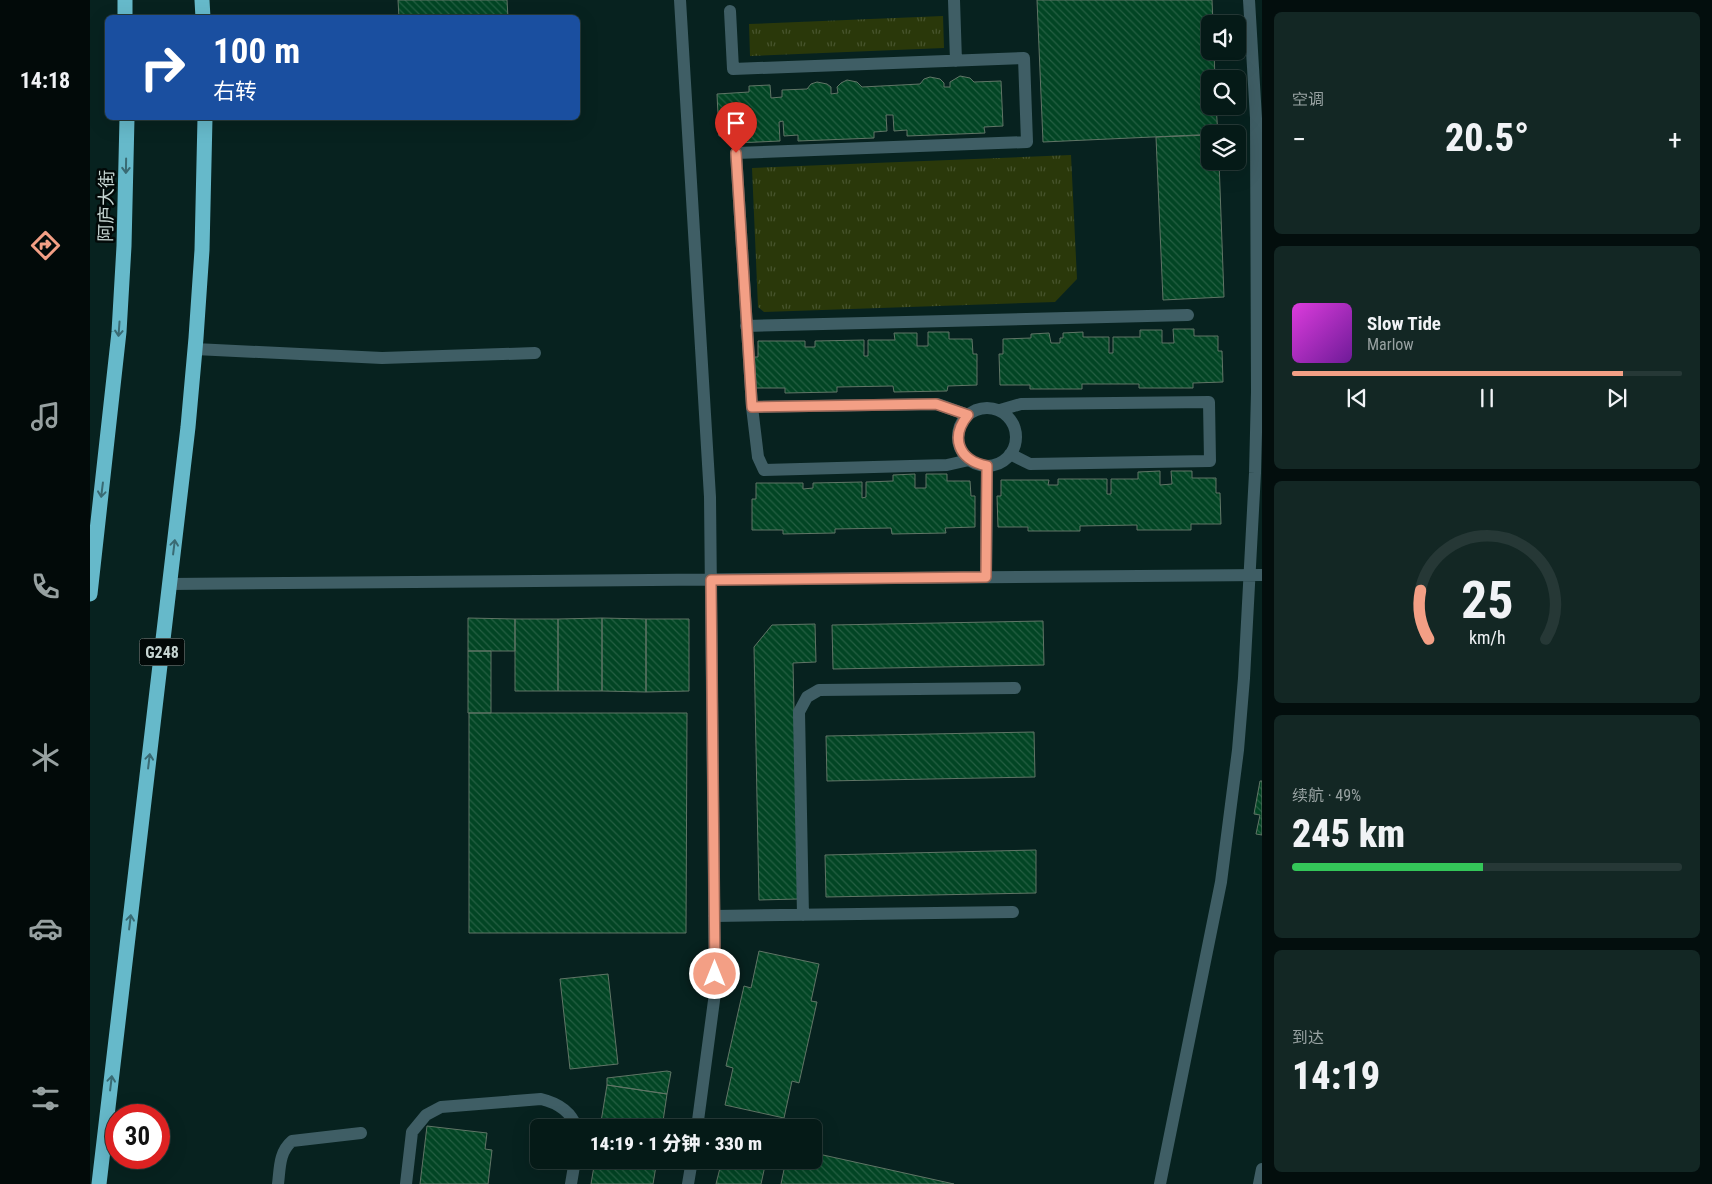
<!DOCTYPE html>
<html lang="zh">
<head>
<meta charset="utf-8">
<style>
	body { margin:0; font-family:"Roboto Condensed","Noto Sans SC",sans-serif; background:#132724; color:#f1f3f6; height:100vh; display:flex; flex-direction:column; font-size:19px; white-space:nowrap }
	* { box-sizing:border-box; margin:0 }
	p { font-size:16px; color:#97a1a1 }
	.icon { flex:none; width:28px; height:28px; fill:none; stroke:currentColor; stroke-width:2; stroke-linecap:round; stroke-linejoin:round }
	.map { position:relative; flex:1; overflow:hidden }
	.panel { display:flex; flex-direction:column; gap:12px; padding:12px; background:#030e0d; width:450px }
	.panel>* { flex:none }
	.guide { position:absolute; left:15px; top:15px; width:475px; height:105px; border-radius:8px; box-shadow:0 5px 20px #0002,0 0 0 1px #263836; background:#1a4fa0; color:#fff; overflow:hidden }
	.fabs { position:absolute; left:1111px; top:15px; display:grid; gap:10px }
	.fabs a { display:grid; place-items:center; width:45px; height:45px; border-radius:8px; background:#051a17; box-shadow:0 5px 20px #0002,0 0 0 1px #263836; font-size:25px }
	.speed { position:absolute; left:15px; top:1104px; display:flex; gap:10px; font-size:25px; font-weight:700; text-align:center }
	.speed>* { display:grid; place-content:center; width:65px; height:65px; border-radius:50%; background:#051a17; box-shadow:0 5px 20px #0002,0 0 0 1px #263836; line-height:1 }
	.speed .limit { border:8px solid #d22; background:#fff; color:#111 }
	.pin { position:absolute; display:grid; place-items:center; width:42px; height:42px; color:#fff; margin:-51px -21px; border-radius:50% 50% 50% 0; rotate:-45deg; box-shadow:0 0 5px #0007 }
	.pin .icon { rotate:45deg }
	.me { position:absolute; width:55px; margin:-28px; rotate:0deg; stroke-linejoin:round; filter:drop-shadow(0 0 4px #0008) }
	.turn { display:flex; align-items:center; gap:18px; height:105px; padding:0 25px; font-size:22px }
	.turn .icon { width:65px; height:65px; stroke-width:2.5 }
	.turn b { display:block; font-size:35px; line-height:42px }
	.big { font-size:38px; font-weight:800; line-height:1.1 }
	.panel .card { flex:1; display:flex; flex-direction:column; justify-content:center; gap:8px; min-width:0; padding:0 18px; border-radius:8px; background:#132724 }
	.panel .dial { align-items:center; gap:0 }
	.dial svg { height:130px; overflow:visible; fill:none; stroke:#263836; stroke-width:7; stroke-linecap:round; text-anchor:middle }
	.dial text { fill:#f1f3f6; stroke:none }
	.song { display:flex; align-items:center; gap:15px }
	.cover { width:60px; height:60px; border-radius:8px; background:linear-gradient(135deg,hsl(300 70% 55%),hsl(280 70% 35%)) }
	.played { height:5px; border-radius:2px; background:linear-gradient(90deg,#f39f85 85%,#263836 85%) }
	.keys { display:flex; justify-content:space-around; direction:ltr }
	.heat { display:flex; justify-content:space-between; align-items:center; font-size:28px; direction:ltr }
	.charge { height:8px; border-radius:4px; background:linear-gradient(90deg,#34c759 49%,#263836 0) }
	.trip { position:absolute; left:440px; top:1119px; width:292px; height:50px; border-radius:8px; background:#051a17; box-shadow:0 5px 20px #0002,0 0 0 1px #263836; font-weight:800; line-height:50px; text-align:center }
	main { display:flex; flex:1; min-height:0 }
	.tab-bar { display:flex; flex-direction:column; width:90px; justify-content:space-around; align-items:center; background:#020a09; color:#97a1a1 }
	.tab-bar .icon { width:35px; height:35px }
	.tab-bar .on { color:#f39f85 }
	.tab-bar b { font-size:22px; color:#f1f3f6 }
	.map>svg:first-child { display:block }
	.grass { fill:url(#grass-tufts) }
	.building { fill:url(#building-back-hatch); stroke:#607566 }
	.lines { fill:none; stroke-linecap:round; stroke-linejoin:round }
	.minor { stroke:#3f5e65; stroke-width:12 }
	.highway { stroke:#66b9ca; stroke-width:15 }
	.oneway { stroke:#396a73 }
	.route-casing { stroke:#9e6756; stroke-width:12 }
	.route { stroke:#f39f85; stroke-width:9 }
	.labels { text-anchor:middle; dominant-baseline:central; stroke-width:5; stroke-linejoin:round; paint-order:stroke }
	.shield { fill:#020908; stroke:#8b9895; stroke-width:1 }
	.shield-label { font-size:16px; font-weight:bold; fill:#c6d5d2 }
	.street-label { font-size:18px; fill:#c6d5d2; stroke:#020908 }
</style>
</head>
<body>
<main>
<nav class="tab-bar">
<b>14:18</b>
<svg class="icon on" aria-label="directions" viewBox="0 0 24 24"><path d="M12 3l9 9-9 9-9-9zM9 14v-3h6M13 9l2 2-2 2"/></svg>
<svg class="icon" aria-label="music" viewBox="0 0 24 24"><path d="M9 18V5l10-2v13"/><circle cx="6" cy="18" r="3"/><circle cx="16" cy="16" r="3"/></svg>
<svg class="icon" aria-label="phone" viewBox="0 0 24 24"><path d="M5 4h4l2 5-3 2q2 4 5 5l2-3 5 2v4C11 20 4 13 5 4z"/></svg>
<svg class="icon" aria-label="climate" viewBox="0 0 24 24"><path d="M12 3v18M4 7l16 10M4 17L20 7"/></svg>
<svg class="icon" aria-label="car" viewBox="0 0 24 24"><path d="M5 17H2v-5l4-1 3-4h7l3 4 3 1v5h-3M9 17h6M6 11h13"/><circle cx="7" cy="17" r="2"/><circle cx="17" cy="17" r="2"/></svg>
<svg class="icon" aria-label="filters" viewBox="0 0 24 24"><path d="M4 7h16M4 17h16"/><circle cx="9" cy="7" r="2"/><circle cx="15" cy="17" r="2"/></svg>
</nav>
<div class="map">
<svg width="1172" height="1184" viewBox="0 0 1172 1184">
	<defs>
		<pattern id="grass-tufts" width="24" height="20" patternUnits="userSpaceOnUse" patternTransform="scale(1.25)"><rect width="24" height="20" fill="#2a380a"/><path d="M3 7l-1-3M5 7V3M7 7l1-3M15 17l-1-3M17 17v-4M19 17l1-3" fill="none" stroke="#47542d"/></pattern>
		<pattern id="building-back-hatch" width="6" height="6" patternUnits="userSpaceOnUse" patternTransform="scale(1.25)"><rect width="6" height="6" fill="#024524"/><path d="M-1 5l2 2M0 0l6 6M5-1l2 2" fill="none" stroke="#255f43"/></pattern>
	</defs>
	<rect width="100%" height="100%" fill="#07221f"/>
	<path class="grass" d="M 853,16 L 854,48 L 660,56 L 659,24 Z
		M 981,155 L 987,279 L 965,302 L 674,312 L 668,307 L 662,168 Z"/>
	<path class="building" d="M 308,0 L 417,0 L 418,18 L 309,18 Z
		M 947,0 L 1122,0 L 1123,24 L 1120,24 L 1120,51 L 1124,51 L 1125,79 L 1120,79 L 1120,106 L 1126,106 L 1128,134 L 953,142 Z
		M 870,76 L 880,78 L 884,82 L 911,81 L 913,126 L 894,127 L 895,133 L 817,136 L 817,130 L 804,131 L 803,115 L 796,115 L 797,131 L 784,132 L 784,138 L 708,141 L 708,135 L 694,136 L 693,121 L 689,122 L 690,141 L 646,143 L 645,136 L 629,136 L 627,94 L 659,92 L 659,86 L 680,85 L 681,98 L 692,97 L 692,90 L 717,89 L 721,84 L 727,82 L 737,84 L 741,87 L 741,94 L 748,93 L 747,87 L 751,83 L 757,80 L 767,82 L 772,87 L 830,84 L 834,79 L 840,77 L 850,79 L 854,83 L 854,87 L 860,87 L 860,82 Z
		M 1120,135 L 1120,161 L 1129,161 L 1134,297 L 1073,300 L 1066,137 Z
		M 1083,329 L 1104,329 L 1104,336 L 1128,336 L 1128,351 L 1132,351 L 1133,382 L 1103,383 L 1103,388 L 1049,388 L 1049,384 L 992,384 L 992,389 L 940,389 L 940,385 L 910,385 L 909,354 L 913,354 L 913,339 L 941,338 L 941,334 L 959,333 L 961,343 L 970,343 L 970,338 L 973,338 L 973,333 L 993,332 L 993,337 L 1019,337 L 1019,353 L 1023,353 L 1023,337 L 1050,337 L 1050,330 L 1072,330 L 1072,343 L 1084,343 Z
		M 838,332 L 859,332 L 859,339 L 882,339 L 883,354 L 887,354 L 887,385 L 858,386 L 857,391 L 804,392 L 803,386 L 747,387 L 747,392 L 695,393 L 695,388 L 664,388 L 664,357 L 668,357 L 668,341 L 715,341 L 715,347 L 725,347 L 725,341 L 774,340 L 774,356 L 778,356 L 778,340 L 805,340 L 804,333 L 827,333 L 827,346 L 838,346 Z
		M 1070,471 L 1070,485 L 1082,484 L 1081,471 L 1102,471 L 1102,478 L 1126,478 L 1126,493 L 1130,493 L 1131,524 L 1101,524 L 1101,530 L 1047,530 L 1047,525 L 990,526 L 990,531 L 938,531 L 938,527 L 908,527 L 907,496 L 911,496 L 911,480 L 959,480 L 958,485 L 968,485 L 968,479 L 1017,479 L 1017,494 L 1021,494 L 1021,479 L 1048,479 L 1048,472 Z
		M 825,474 L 825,488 L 836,488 L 836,474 L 857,474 L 857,481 L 880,481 L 881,496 L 885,496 L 885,527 L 855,528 L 856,533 L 802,534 L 801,528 L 745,529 L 745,533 L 693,534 L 693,530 L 662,530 L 662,499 L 666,499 L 666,483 L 713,483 L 713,489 L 723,488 L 723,483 L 772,482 L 772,498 L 776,497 L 776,482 L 803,481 L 803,475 Z
		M 378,618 L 425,619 L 425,651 L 378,651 Z
		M 512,618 L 512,691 L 468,691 L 468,619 Z
		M 512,618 L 556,619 L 556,692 L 512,691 Z
		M 425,619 L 468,619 L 468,691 L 425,691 Z
		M 556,619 L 599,619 L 599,691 L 556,692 Z
		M 953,621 L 954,665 L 743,669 L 742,625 Z
		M 725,624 L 726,662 L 703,663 L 708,899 L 669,900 L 664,647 L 682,625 Z
		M 378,651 L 401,651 L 401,713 L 378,713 Z
		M 379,713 L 597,713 L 596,933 L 379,933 Z
		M 944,732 L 945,777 L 737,781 L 736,736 Z
		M 1170,781 L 1172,781 L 1172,835 L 1166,834 L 1170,815 L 1164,814 Z
		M 946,850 L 946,893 L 736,897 L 735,855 Z
		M 669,951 L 729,964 L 721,1001 L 727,1002 L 709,1083 L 702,1081 L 694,1118 L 635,1105 L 643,1068 L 636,1066 L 654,986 L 661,988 Z
		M 518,974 L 528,1064 L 480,1069 L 470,979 Z
		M 577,1071 L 581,1072 L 577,1094 L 517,1085 L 517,1078 Z
		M 517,1085 L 577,1094 L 572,1128 L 510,1128 Z
		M 337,1126 L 397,1133 L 395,1149 L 402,1150 L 398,1184 L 330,1184 Z
		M 724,1153 L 864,1184 L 691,1184 L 696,1160 L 724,1160 Z
		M 505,1160 L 567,1160 L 563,1184 L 501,1184 Z
		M 632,1160 L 676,1161 L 671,1184 L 626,1184 Z"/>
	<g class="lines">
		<path class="minor" d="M 590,0 L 620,497 L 625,993 L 607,1128
			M 864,0 L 866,61
			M 640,11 L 643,69 L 934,58 L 937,142 L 646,153 L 662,407 L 668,457 L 674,470 L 857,465 L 879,460
			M 656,326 L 1098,315
			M 105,349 L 292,358 L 445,353
			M 662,407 L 847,404 L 878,415
			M868 437a29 29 0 1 1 58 0a29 29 0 1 1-58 0Z
			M 910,410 L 931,404 L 1119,402 L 1120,461 L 940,464 L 920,454
			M 896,577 L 897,466
			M 79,584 L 1172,575
			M 713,915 L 709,712 L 717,697 L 729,690 L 925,688
			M 624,916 L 923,912
			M 188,1184 C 190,1168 189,1152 202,1141 L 271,1133
			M 316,1184 L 322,1132 L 336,1115 L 351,1107 L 451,1099 C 468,1103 481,1111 487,1128
			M 481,1184 L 485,1160
			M 598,1184 L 602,1160
			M 1070,1184 L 1131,882 L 1148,750 L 1154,678 L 1165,473 L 1167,392 L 1166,118 L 1159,0
			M 1169,1184 L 1172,1169"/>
		<path class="highway" d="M 35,0 L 35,18
			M 112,0 L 113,18
			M 0,594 L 29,332 L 34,246 L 37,118
			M 9,1184 L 98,427 L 106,338 L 112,250 L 115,118"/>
	</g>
	<defs><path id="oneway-shaft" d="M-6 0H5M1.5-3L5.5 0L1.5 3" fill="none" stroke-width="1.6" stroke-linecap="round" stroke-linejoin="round" transform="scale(1.25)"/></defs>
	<g class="oneway">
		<use href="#oneway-shaft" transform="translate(36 166) rotate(91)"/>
		<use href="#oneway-shaft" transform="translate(29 329) rotate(94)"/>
		<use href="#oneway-shaft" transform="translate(12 490) rotate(97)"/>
		<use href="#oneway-shaft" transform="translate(84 547) rotate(-83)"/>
		<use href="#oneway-shaft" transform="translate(59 761) rotate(-83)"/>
		<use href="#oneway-shaft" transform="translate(40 922) rotate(-83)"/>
		<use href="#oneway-shaft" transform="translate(21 1083) rotate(-83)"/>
	</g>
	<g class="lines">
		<g class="route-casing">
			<path id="route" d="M 625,974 L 621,580 L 896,577 L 897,466 C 868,460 860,437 878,415 L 846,404 L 662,407 L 646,153"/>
		</g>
		<use href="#route" class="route"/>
	</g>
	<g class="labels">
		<rect class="shield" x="49.5" y="638.5" width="45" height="27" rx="4"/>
		<g class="shield-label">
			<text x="72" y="652">G248</text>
		</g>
		<g class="street-label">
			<text transform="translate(16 206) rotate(-89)">阿庐大街</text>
		</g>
	</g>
</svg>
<div class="fabs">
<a><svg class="icon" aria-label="sound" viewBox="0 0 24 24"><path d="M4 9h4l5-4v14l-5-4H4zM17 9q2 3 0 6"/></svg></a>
<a><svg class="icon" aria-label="search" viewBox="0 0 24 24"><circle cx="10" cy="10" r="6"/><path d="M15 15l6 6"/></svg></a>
<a><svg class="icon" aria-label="layers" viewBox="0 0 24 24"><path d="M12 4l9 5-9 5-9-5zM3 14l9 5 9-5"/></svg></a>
</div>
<div class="speed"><div class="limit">30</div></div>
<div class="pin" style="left:646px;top:153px;background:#d93025"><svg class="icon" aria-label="arrive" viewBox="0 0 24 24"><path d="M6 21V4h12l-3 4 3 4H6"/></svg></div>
<svg class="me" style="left:625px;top:974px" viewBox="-20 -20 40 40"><circle r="17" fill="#f39f85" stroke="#fff" stroke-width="3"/><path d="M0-11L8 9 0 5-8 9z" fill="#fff"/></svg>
<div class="trip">14:19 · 1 分钟 · 330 m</div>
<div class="guide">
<div class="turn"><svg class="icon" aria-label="right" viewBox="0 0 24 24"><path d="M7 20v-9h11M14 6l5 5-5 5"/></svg><div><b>100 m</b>右转</div></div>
</div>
</div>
<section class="panel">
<div class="card"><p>空调</p>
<div class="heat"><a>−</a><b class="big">20.5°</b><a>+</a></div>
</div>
<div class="card">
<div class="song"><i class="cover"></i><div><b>Slow Tide</b><p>Marlow</p></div></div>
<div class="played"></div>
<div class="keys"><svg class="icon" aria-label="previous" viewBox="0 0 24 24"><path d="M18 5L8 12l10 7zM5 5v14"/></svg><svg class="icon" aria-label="pause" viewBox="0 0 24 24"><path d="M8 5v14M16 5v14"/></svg><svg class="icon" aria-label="next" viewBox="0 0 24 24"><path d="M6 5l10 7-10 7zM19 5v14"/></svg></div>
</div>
<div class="card dial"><svg viewBox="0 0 100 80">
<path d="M14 69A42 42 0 1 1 86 69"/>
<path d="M14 69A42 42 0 0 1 9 39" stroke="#f39f85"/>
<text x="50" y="56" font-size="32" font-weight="700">25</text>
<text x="50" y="72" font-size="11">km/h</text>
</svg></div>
<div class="card"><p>续航 · 49%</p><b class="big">245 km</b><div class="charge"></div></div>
<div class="card"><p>到达</p><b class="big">14:19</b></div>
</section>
</main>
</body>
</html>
